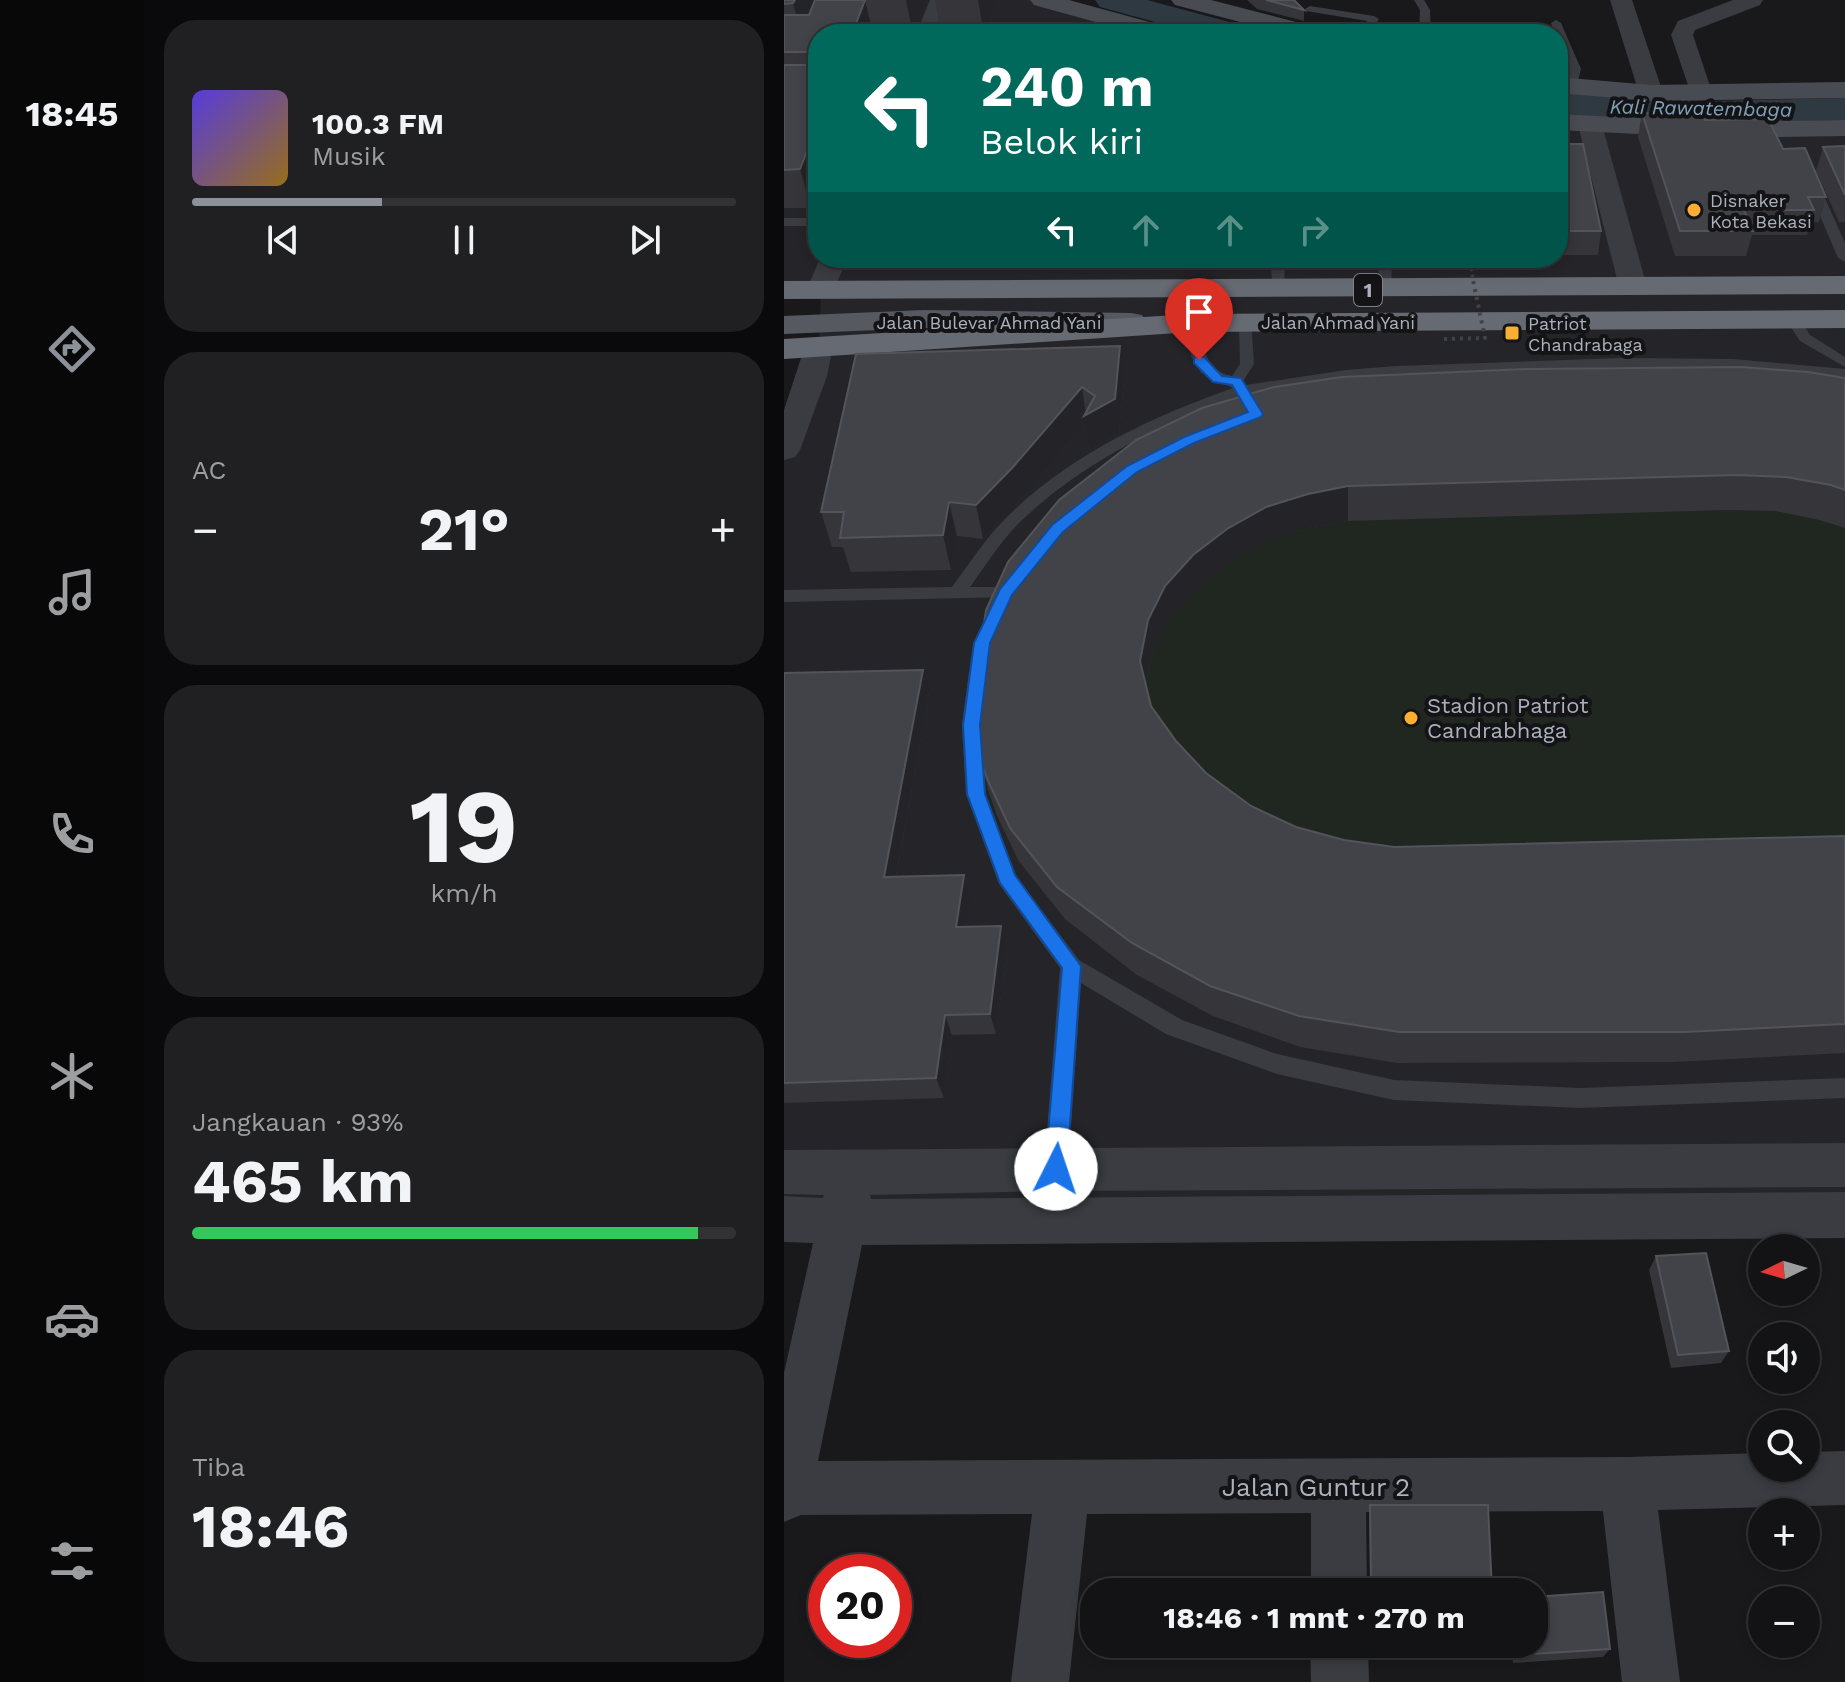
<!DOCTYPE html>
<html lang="id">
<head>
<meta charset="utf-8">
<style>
	body { margin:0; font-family:"Work Sans",sans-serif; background:#202022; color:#f1f3f6; height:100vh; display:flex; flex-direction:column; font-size:30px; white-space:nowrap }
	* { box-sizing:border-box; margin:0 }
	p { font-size:26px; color:#9d9ea0 }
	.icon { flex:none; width:44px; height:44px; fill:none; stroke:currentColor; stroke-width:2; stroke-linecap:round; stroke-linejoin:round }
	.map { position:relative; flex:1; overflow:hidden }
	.sheet { display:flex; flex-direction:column; gap:20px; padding:20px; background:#0a0a0c; width:640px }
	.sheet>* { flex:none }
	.banner { position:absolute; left:24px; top:24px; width:760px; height:244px; border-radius:32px; box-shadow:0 4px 12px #0003,0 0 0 2px #323234; background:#00695c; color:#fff; overflow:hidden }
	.needle { width:52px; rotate:265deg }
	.tools { position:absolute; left:964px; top:1234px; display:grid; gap:16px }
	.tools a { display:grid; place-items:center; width:72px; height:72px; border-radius:50%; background:#131315; box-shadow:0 4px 12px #0003,0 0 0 2px #323234; font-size:40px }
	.speed { position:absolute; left:24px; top:1554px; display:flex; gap:16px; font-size:40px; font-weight:700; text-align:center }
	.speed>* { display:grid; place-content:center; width:104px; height:104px; border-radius:50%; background:#131315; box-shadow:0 4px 12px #0003,0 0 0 2px #323234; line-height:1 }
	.speed .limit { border:12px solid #d22; background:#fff; color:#111 }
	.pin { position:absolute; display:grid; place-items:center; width:68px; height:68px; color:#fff; margin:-82px -34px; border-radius:50% 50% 50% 0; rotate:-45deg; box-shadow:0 0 8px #0007 }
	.pin .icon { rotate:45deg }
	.me { position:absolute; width:88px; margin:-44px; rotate:4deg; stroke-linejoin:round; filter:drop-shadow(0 0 6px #0008) }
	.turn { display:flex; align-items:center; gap:28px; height:168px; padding:0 40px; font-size:36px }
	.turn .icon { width:104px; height:104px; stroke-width:2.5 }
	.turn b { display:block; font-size:56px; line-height:68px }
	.lanes { display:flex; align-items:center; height:76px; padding:0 40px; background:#0003; justify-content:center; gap:40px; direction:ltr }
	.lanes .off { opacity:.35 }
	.big { font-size:60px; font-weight:700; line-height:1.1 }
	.sheet .widget { flex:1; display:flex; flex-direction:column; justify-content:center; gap:12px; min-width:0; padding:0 28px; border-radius:32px; background:#202022 }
	.sheet .dial { align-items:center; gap:0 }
	.dial b { font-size:104px; line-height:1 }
	.song { display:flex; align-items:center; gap:24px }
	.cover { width:96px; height:96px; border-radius:12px; background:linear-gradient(135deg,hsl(250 70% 55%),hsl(40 70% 35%)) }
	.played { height:8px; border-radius:4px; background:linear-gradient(90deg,#8c9099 35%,#323234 35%) }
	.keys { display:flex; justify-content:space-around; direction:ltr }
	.heat { display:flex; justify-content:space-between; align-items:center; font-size:44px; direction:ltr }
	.charge { height:12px; border-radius:6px; background:linear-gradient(90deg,#34c759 93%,#323234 0) }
	.trip { position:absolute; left:296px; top:1578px; width:468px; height:80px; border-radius:32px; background:#131315; box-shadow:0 4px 12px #0003,0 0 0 2px #323234; font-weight:700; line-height:80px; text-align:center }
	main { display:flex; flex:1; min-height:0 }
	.dock { display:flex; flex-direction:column; width:144px; justify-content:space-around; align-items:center; background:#080808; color:#9d9ea0 }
	.dock .icon { width:56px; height:56px }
	.dock .on { color:#8c9099 }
	.dock b { font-size:36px; color:#f1f3f6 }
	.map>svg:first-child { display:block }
	.built { fill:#252529 }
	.green { fill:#1f2720 }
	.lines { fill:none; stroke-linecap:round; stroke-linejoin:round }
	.river { fill:#2e3941; fill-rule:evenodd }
	.lane { fill:#3a3c41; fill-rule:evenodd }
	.street { fill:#3a3c41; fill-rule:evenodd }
	.secondary { fill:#484b51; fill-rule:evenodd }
	.primary { fill:#565960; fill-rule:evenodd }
	.highway { fill:#666a72; fill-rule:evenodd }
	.path-bridge-far1 { stroke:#404348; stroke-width:3; stroke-dasharray:2 4; stroke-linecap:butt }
	.path-bridge { stroke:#404348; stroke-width:4; stroke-dasharray:3 5; stroke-linecap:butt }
	.wall { fill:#35353a }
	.shaded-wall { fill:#242428 }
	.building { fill:#424348; stroke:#52545a; stroke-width:2 }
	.route { fill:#1a73e8; stroke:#114b97; stroke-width:2 }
	.poi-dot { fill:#fbaf32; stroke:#141417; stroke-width:3 }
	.labels { text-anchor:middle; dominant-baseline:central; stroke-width:8; stroke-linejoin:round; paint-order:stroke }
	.far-poi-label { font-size:18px; fill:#abb1bc; stroke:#141417; text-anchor:start }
	.far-street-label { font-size:18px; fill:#abb1bc; stroke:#141417 }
	.far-water-label { font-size:20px; font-style:italic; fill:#81a1b8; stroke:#141417 }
	.shield { fill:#141417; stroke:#7e828a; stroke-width:2 }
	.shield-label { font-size:20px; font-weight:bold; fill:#abb1bc }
	.poi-label { font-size:22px; fill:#abb1bc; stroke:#141417; text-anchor:start }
	.near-street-label { font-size:26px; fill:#abb1bc; stroke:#141417 }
</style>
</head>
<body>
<main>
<nav class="dock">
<b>18:45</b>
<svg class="icon on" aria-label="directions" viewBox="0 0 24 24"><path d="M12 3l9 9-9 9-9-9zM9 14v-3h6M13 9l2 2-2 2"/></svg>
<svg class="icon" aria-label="music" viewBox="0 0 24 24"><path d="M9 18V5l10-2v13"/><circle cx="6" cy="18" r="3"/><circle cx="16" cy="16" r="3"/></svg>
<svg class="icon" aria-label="phone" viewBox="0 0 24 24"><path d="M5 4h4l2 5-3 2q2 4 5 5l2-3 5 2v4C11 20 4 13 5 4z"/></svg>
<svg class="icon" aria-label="climate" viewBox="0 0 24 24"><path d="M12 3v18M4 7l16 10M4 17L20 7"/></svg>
<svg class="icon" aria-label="car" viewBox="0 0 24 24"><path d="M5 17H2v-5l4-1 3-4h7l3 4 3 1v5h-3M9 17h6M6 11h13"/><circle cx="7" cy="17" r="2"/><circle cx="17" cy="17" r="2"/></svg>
<svg class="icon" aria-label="filters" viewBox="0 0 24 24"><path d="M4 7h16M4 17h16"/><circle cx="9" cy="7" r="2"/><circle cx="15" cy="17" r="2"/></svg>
</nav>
<section class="sheet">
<div class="widget">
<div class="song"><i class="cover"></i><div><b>100.3 FM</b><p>Musik</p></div></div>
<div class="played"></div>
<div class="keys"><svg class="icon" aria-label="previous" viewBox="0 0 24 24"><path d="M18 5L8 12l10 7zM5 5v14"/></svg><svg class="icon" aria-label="pause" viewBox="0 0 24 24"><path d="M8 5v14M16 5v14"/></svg><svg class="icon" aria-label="next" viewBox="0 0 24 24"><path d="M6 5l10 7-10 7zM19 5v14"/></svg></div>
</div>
<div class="widget"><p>AC</p>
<div class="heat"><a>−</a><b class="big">21°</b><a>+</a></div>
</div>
<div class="widget dial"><b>19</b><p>km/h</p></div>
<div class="widget"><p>Jangkauan · 93%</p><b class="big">465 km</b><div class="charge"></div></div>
<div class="widget"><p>Tiba</p><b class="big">18:46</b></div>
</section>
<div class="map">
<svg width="1061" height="1682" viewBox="0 0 1061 1682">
	<rect width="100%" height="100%" fill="#19191c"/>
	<path class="built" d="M 0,0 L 262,0 L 391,34 L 34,34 L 34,258 L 774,258 L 774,121 L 1061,125 L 1061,1215 L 0,1219 L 0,450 L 35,346 L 37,289 L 0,290 Z"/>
	<path class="green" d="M 1061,414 L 1061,1053 L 890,1062 L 613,1063 L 516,1047 L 234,860 L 205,800 L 192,745 L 233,584 Z"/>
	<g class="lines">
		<path class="river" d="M 311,0 L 363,0 L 464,27 L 469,34 L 415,34 L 316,7 Z
			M 774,93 L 927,101 L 1061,98 L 1061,120 L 927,123 L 774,115 Z"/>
		<path class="lane" d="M 630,0 L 640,0 L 646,10 L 647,34 L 635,34 L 636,10 Z
			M 526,6 L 590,16 L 595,19 L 585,34 L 573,34 L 583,21 L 522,11 L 521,9 Z
			M 772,20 L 777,23 L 797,69 L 792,89 L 782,87 L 785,69 L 774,34 L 771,34 L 767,23 Z
			M 1025,182 L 1035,185 L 1061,243 L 1061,262 L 1054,258 L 1023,185 Z
			M 0,218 L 34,218 L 34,226 L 0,226 Z
			M 487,258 L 501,258 L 500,292 L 488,289 Z
			M 594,258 L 608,258 L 607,293 L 595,290 Z
			M 1009,315 L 1014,316 L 1026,335 L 1061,357 L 1061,367 L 1016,341 L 1002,319 Z
			M 409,319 L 416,323 C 420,347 420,371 448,376 L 456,364 L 455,323 L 462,319 L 467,320 L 470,364 L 459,381 L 462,385 L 562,370 L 612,366 L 837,358 L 949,359 L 1061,369 L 1061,377 L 949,368 L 837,367 L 612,374 L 562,378 L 467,393 L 480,414 L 477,417 L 464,418 L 454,396 C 375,425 296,464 235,523 C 216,542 202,565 186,587 L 221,587 L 230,593 L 227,597 L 0,602 L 0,590 L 168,587 C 185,564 201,539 221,519 C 283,456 367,417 449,388 L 417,373 L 407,356 L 402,323 Z
			M 194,666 L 203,672 L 196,725 L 202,794 L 231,875 L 295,960 L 398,1020 L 493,1054 L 610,1080 L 796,1088 L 1061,1078 L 1061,1098 L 796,1108 L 610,1100 L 493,1074 L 382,1034 L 297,983 L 284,1169 L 280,1177 L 272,1180 L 264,1177 L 260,1169 L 276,968 L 215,884 L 182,794 L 178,725 L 185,672 Z"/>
		<path class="street" d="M 146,0 L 168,0 L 154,34 L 132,34 Z
			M 826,0 L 848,0 L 879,93 L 875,98 L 859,98 L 855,93 Z
			M 949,0 L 979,0 L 976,5 L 911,30 L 909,35 L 928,92 L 924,97 L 908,97 L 887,35 L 894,21 Z
			M 806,118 L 815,120 L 818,125 L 863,287 L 859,293 L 849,295 L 839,293 L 835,287 L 794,125 L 797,120 Z
			M 36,258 L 64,258 L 47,295 L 37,297 L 27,295 L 23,289 Z
			M 35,337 L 45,340 L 49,346 L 43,376 L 16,450 L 11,457 L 0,460 L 0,410 L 21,346 L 25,340 Z
			M 1061,1143 L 1061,1187 L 272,1191 L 86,1195 L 87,1199 L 1061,1192 L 1061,1238 L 78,1245 L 34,1461 L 843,1457 L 978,1453 L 978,1468 L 1022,1468 L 1022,1452 L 1061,1451 L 1061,1505 L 874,1510 L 896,1682 L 838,1682 L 819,1511 L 582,1512 L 583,1592 L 527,1592 L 527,1513 L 303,1514 L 285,1682 L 227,1682 L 248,1514 L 17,1515 L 0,1522 L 0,1373 L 29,1243 L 0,1242 L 0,1196 L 39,1198 L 40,1195 L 0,1194 L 0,1150 Z
			M 526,1644 L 584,1644 L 585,1682 L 527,1682 Z"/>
		<path class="secondary" d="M 246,0 L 285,0 L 391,29 L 394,34 L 355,34 L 250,5 Z
			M 387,0 L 427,0 L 539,29 L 542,34 L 502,34 L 391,5 Z
			M 774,77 L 867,85 L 1061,82 L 1061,98 L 867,101 L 774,93 Z
			M 774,114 L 934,122 L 1061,120 L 1061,136 L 934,138 L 774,130 Z"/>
		<path class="primary" d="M 140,310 L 347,313 L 358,315 L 363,322 L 358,329 L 347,331 L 140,328 L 0,334 L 0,316 Z"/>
		<path class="highway" d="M 1061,276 L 1061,294 L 0,299 L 0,281 Z
			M 1061,310 L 1061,328 L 409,332 L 0,359 L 0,339 L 409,314 Z"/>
		<path class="path-bridge-far1" d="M 689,277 L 687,268 L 720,268"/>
		<path class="path-bridge" d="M 660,339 L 701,338 L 688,275"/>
	</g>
	<path class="wall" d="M 0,0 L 145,0 L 129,34 L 34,34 L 34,188 L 27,208 L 0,208 Z
		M 151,0 L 214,0 L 200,34 L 157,34 Z
		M 463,0 L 510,0 L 520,10 L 520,21 L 473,9 Z
		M 774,110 L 783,144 L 817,231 L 814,255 L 774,255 Z
		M 858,113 L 921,120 L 999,149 L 1042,197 L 1035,222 L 1027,222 L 1023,235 L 968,235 L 962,256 L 891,256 L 854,137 Z
		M 1061,146 L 1061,222 L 1055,222 L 1032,171 L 1039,147 Z
		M 72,354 L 340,380 L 335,433 L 305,451 L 301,423 L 236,501 L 199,539 L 173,536 L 167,570 L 67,572 L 59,547 L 48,547 L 37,512 Z
		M 1061,378 L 1061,528 L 1035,520 L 991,511 L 943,510 L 564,521 L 524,528 L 483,542 L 445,563 L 412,589 L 384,621 L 368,654 L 362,686 L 367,706 L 392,741 L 422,773 L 467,806 L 512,827 L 560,840 L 610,847 L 1061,836 L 1061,1053 L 890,1062 L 613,1063 L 516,1047 L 429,1016 L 353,975 L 281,919 L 234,860 L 213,816 L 205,793 L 196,760 L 275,500 Z
		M 0,673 L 145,692 L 112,877 L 180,875 L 187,896 L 182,927 L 223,946 L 212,1034 L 168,1035 L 160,1098 L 0,1103 Z
		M 872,1256 L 945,1351 L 937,1363 L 887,1368 L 865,1270 Z
		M 586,1505 L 708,1592 L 594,1592 L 594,1586 L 586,1586 L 585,1516 Z
		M 597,1644 L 750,1644 L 826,1649 L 819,1657 L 729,1663 L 728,1654 L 598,1660 Z"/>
	<path class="shaded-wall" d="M 11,0 L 40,0 L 18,39 L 9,3 Z
		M 81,0 L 89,34 L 68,34 Z
		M 122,0 L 145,0 L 129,34 Z
		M 194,0 L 214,0 L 200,34 Z
		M 34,123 L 34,188 L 27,208 L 16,169 Z
		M 336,346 L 340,380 L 335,433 L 305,451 L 301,423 L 236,501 L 199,539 L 192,505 L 298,387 L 302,415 Z
		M 564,486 L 564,521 L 524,528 L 483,542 L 445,563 L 412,589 L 384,621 L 368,654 L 360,695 L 356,661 L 364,620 L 381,586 L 409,555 L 443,529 L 482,507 L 524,494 Z
		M 165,502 L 173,536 L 167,570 L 159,535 Z
		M 139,670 L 145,692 L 108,898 L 100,877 Z
		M 180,875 L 187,896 L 179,948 L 172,927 Z
		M 217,926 L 223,946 L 212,1034 L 206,1014 Z
		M 161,1015 L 168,1035 L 160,1098 L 152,1078 Z"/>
	<path class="building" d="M 0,0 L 11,0 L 9,3 L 0,4 Z
		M 31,0 L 81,0 L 68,34 L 34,34 L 34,123 L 16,169 L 0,170 L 0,65 L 24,65 L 28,62 L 27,52 L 0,52 L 0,15 L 25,15 Z
		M 482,0 L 510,0 L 520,10 Z
		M 318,28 L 351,28 L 350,34 L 317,34 Z
		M 774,110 L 776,110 L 783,144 L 799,144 L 817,231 L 774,231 Z
		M 858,113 L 919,116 L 921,120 L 984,119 L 999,149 L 1021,148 L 1042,197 L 1024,197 L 1030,210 L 960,210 L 969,231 L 896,231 Z
		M 1061,146 L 1061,195 L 1039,147 Z
		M 336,346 L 331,399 L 300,416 L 311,396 L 298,387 L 229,467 L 192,505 L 165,502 L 159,535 L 56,538 L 60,512 L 37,512 L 72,354 Z
		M 958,367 L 1024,372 L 1061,378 L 1061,490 L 1047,485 L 1002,477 L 952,475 L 564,486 L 524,494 L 482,507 L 443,529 L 409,555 L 381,586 L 364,620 L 356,661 L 367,706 L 392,741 L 422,773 L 467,806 L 512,827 L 560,840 L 610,847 L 1061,836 L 1061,1024 L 901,1032 L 615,1032 L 515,1016 L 426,986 L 348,943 L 273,887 L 226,828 L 205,783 L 196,760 L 190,691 L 202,610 L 224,562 L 275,500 L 352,440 L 418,408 L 490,387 L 558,377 L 743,369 Z
		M 139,670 L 100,877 L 180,875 L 172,927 L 217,926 L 206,1014 L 161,1015 L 152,1078 L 0,1083 L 0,673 Z
		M 922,1253 L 945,1351 L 894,1355 L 872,1256 Z
		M 586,1505 L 704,1505 L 708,1592 L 596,1592 L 595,1577 L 587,1577 Z
		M 819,1592 L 826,1649 L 734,1655 L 733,1646 L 600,1652 L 599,1644 L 750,1644 L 750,1597 Z"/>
	<path class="route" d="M 410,357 L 420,357 L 438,376 L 457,378 L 479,414 L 477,417 L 410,443 L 353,472 L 279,532 L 228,595 L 206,643 L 196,725 L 201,794 L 231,875 L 297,966 L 283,1169 L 279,1176 L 272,1179 L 264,1176 L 261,1169 L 278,968 L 216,883 L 183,794 L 179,725 L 190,643 L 216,589 L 268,525 L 343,466 L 400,437 L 464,412 L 448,385 L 429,382 L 410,363 Z"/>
	<g class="poi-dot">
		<circle cx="910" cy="210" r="8"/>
		<rect x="720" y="325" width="16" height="16" rx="4"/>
		<circle cx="627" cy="718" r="8"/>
	</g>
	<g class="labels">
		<g class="far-poi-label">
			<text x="926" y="200">Disnaker<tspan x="926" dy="21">Kota Bekasi</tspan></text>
			<text x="744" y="323">Patriot<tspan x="744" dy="21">Chandrabaga</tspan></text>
		</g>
		<g class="far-street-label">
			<text x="205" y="322">Jalan Bulevar Ahmad Yani</text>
			<text x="554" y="322">Jalan Ahmad Yani</text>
		</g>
		<g class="far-water-label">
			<text transform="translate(917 108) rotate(1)">Kali Rawatembaga</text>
		</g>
		<rect class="shield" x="570" y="274" width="28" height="32" rx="6"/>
		<g class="shield-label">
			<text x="584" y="290">1</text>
		</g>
		<g class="poi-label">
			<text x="643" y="705">Stadion Patriot<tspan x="643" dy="25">Candrabhaga</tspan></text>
		</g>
		<g class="near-street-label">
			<text x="532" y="1487">Jalan Guntur 2</text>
		</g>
	</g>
</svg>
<div class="tools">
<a><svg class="needle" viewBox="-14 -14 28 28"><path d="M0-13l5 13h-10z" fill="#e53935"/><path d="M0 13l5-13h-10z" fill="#9d9ea0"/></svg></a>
<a><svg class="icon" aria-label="sound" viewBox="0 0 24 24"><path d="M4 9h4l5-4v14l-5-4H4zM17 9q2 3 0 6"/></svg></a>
<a><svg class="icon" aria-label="search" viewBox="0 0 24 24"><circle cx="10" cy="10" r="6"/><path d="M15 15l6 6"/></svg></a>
<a>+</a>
<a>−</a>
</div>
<div class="speed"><div class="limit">20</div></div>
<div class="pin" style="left:415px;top:360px;background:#d93025"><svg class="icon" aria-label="arrive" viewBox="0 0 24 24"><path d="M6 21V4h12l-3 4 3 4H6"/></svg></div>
<svg class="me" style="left:272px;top:1169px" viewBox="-20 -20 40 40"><circle r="19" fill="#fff"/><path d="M0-13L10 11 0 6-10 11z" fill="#1a73e8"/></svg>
<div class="trip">18:46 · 1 mnt · 270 m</div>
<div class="banner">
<div class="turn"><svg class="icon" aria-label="left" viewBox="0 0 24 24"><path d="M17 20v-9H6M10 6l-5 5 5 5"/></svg><div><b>240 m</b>Belok kiri</div></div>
<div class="lanes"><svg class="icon" aria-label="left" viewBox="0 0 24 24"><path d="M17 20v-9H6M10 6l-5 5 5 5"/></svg><svg class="icon off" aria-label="ahead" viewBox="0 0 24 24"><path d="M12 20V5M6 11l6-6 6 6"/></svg><svg class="icon off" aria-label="ahead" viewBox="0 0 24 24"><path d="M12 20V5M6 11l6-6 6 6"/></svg><svg class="icon off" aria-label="right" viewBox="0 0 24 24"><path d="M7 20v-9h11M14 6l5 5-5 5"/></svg></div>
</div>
</div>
</main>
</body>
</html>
